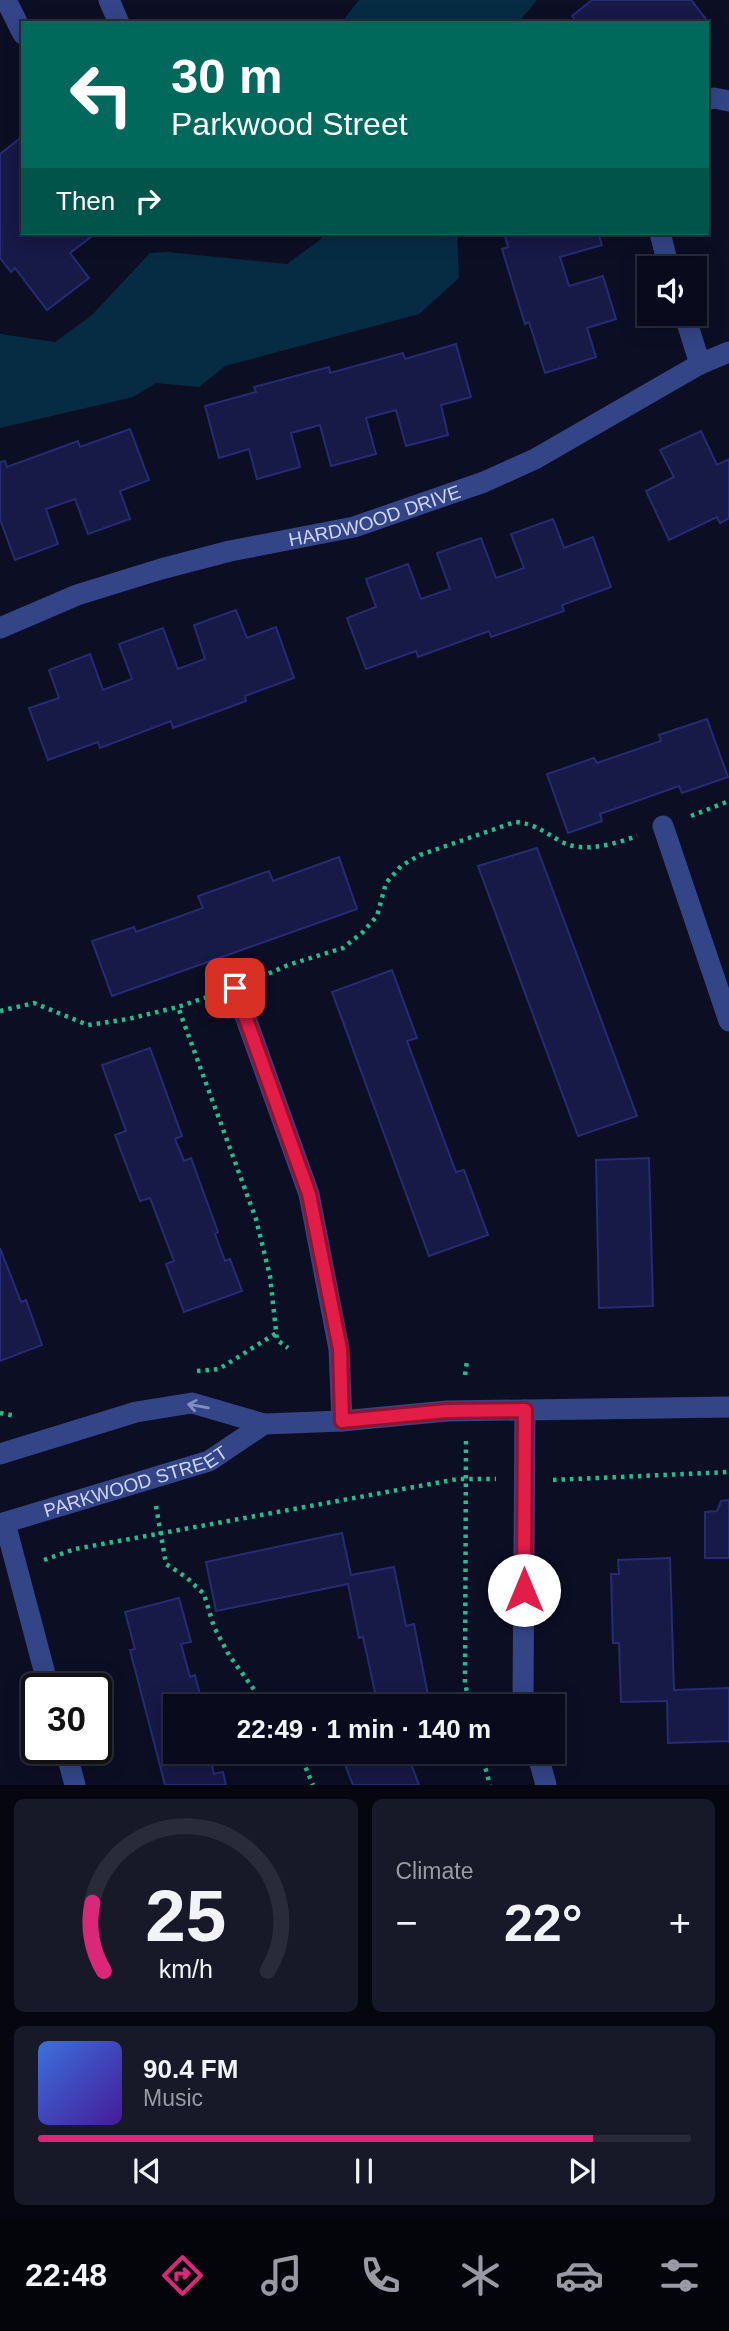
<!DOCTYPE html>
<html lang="en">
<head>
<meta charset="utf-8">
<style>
	body { margin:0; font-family:Helvetica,sans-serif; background:#171828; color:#f1f3f6; height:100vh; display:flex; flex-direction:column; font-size:26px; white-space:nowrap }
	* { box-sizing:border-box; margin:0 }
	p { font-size:23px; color:#999aa3 }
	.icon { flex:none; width:38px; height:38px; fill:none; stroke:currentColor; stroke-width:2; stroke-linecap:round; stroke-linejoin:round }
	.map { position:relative; height:1785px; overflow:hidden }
	.details { display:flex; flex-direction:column; gap:14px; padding:14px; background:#05060f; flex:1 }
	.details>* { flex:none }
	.guide { position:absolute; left:21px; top:21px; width:688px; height:214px; border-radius:0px; box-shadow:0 4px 18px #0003,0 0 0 2px #292b3a; background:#00695c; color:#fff; overflow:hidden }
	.fabs { position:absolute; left:637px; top:256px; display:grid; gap:14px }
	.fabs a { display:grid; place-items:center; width:70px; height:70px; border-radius:0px; background:#090a1b; box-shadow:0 4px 18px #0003,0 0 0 2px #292b3a; font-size:35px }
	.speed { position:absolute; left:21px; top:1673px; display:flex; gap:14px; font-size:35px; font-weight:700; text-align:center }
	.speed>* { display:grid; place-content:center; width:91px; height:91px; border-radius:50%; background:#090a1b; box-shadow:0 4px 18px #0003,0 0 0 2px #292b3a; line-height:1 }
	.speed .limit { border:4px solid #111; border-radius:10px; background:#fff; color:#111 }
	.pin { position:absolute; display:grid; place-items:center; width:60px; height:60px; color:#fff; margin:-30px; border-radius:14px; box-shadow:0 4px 10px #0006 }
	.me { position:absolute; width:77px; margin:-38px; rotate:0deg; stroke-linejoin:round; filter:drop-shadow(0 0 5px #0008) }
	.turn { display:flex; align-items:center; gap:24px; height:147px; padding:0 35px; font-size:32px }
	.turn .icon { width:91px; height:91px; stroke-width:2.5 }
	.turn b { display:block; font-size:49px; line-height:60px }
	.then { display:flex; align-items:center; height:66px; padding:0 35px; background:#0003; gap:14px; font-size:26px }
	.big { font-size:52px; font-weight:800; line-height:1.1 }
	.details .widget { flex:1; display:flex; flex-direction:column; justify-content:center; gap:10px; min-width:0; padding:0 24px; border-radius:10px; background:#171828 }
	.details .dial { align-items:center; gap:0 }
	.dial svg { height:182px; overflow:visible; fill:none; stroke:#292b3a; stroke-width:7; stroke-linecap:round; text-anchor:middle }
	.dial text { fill:#f1f3f6; stroke:none }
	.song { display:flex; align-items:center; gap:21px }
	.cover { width:84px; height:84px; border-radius:10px; background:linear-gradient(135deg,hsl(220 70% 55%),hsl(260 70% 35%)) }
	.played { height:7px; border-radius:4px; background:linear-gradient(90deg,#db2777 85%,#292b3a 85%) }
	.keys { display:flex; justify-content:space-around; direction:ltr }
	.heat { display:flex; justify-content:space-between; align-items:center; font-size:38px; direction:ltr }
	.details .tiles { flex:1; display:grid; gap:14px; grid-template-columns:1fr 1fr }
	.widget:last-child { grid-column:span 2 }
	.trip { position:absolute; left:163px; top:1694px; width:402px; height:70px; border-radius:0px; background:#090a1b; box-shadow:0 4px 18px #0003,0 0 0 2px #292b3a; font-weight:800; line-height:70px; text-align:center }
	.tab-bar { display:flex; height:112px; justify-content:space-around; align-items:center; background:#04040b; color:#999aa3 }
	.tab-bar .icon { width:49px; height:49px }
	.tab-bar .active { color:#db2777 }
	.tab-bar b { font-size:32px; color:#f1f3f6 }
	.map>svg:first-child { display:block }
	.water { fill:#062c44 }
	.building { fill:#171946; stroke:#272b74; stroke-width:2 }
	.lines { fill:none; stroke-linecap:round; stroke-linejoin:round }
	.path { stroke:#24be8e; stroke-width:4.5; stroke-dasharray:3.5 5; stroke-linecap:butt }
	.minor { stroke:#334587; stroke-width:21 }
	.oneway { stroke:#818ec3 }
	.route-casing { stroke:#92132f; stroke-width:18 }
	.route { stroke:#e11d48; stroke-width:12 }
	.labels { text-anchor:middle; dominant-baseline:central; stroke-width:7; stroke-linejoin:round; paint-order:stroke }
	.street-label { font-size:19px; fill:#cfd6ff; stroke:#0c0e24 }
</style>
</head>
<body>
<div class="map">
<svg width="729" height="1785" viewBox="0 0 729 1785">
	<rect width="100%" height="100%" fill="#0c0e24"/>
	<path class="water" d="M 359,0 L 537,0 L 518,23 L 341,23 Z
		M 324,233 L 457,233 L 459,278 L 419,314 L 225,366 L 199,387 L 156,383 L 133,397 L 0,428 L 0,334 L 55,342 L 92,315 L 150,253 L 167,252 L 287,264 L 321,239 Z"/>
	<path class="building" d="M 592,0 L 691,0 L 709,23 L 707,25 L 707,23 L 577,23 L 572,16 Z
		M 23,136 L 23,195 L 21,196 L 23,199 L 23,233 L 95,234 L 70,253 L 89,278 L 47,310 L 15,268 L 11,272 L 0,258 L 0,154 Z
		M 504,233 L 598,233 L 602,245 L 560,257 L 569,286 L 603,276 L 616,319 L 587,328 L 596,357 L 545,373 L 529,322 L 525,324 L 502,249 L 508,247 Z
		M 456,344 L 471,397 L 441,405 L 448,435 L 406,446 L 396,410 L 366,418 L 376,454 L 331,466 L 320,425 L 291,433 L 300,467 L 257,479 L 249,449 L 219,458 L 205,406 L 256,392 L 254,387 L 329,367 L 330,373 L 403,353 L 405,359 Z
		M 130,429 L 149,480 L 120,491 L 130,519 L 88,534 L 75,499 L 46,509 L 58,544 L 15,560 L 0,519 L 0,462 L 5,461 L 7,467 L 78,441 L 80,447 Z
		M 701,431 L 717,465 L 729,459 L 729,518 L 720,523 L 717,517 L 669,540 L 646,491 L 674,477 L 660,450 Z
		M 553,519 L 564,548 L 593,537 L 611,587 L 562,605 L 564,611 L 491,637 L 489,631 L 418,657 L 416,651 L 366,669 L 347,618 L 376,607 L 366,579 L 408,564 L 421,599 L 450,589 L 437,553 L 481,538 L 496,578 L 524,568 L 511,534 Z
		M 236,610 L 247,638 L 276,627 L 294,678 L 245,696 L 246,701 L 173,728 L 171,721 L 100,748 L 98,742 L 48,760 L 29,708 L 59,698 L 49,670 L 90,654 L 103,690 L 132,679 L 119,644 L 163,628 L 178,669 L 205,659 L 194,625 Z
		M 707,719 L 728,777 L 682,793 L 679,786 L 600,814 L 602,821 L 568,833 L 547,774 L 594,758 L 597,763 L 661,741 L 659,735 Z
		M 537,848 L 637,1116 L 578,1136 L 478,866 Z
		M 339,857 L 357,909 L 112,996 L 92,941 L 134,927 L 136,932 L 203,908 L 198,896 L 269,871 L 273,881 Z
		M 392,970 L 417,1038 L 407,1041 L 456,1172 L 464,1170 L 488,1235 L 429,1256 L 332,992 Z
		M 150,1048 L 182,1136 L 175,1139 L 184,1161 L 191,1158 L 218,1232 L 215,1234 L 225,1261 L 230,1259 L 242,1291 L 184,1312 L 166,1264 L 174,1261 L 150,1198 L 140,1201 L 115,1135 L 126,1131 L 102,1065 Z
		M 649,1158 L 653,1306 L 599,1308 L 596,1160 Z
		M 0,1248 L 21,1302 L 26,1300 L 42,1345 L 0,1361 Z
		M 729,1500 L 729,1558 L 705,1558 L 705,1512 L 717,1511 L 721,1501 Z
		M 342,1533 L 351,1575 L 394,1567 L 406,1626 L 414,1624 L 430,1705 L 378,1706 L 363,1637 L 359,1638 L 348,1584 L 216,1611 L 206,1562 Z
		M 670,1558 L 674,1690 L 729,1688 L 729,1743 L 729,1741 L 668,1743 L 667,1701 L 621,1702 L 619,1643 L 613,1643 L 611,1574 L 619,1574 L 618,1560 Z
		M 179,1598 L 191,1642 L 181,1644 L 190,1677 L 195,1675 L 203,1706 L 175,1706 L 175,1752 L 209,1752 L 214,1774 L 223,1772 L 226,1785 L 165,1785 L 130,1650 L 135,1649 L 125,1612 Z
		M 371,1752 L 397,1752 L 399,1757 L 407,1753 L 419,1785 L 353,1785 L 344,1762 Z"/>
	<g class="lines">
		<path class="path" d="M 691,816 L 729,801
			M 261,977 L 288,965 L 343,948 L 363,932 L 377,916 L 386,883 L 401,866 L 420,855 L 515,822 C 534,823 544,832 560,841 C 583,854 614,844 637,836
			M 207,997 L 178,1007 L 256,1219 L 270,1276 L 277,1340 L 288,1348
			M 0,1011 L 34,1003 L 88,1025 L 128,1019 L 178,1007
			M 197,1371 L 219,1369 L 278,1332
			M 465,1375 L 467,1361
			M 0,1413 L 16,1416
			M 466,1441 L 465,1683 L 470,1706
			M 553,1480 L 729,1472
			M 156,1506 L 166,1564 L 186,1577 L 204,1594 L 214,1627 L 229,1655 L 266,1706
			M 44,1560 L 75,1549 L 458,1479 L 496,1479
			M 299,1752 L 313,1785
			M 481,1752 L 490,1785"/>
		<g class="minor">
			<path d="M 6,0 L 23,34"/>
			<path d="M 109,0 L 119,23"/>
			<path d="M 707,100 L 714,98 L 729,101"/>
			<path d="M 660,233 L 669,268"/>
			<path d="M 684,313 L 700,364"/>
			<path id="s1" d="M 0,628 L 77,595 L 161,569 L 230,551 L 354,527 L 484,482 L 535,459 L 700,364 L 729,352"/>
			<path d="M 663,826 L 729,1021"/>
			<path d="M 235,988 L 309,1194 L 339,1349 L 342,1421"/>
			<path d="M 525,1410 L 523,1697 L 525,1706"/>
			<path d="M 0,1454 L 136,1412 L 192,1403 L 264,1424 L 342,1421 L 447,1411 L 729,1407"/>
			<path d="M 5,1523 L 49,1689"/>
			<path id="s2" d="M 0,1524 L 209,1461 L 264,1424"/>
			<path d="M 65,1748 L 75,1785"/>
			<path d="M 537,1752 L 546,1785"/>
		</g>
	</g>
	<defs><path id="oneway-shaft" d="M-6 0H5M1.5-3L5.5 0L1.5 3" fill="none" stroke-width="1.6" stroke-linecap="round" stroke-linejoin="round" transform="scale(1.75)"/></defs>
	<use class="oneway" href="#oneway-shaft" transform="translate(198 1406) rotate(-170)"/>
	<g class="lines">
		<g class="route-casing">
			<path id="route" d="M 235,988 L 309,1194 L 340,1349 L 342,1421 L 447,1411 L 525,1410 L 524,1590"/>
		</g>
		<use href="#route" class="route"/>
	</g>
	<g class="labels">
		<g class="street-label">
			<text stroke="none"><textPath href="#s1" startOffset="392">HARDWOOD DRIVE</textPath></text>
			<text stroke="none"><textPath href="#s2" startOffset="142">PARKWOOD STREET</textPath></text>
		</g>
	</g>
</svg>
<div class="fabs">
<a><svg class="icon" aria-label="sound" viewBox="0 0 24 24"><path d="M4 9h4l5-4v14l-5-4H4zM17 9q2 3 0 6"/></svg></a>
</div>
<div class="speed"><div class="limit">30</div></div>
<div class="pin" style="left:235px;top:988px;background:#d93025"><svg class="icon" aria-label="arrive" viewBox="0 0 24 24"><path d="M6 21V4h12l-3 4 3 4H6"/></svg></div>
<svg class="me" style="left:524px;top:1590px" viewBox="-20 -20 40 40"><circle r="19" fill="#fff"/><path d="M0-13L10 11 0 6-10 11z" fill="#e11d48"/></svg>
<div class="trip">22:49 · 1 min · 140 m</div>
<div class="guide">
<div class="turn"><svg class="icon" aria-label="left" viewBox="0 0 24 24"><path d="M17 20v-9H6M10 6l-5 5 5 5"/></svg><div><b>30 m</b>Parkwood Street</div></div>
<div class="then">Then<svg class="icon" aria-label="right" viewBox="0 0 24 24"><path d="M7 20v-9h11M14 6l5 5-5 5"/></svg></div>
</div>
</div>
<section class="details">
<div class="tiles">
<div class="widget dial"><svg viewBox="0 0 100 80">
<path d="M14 69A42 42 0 1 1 86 69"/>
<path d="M14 69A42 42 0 0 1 9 39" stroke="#db2777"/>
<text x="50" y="56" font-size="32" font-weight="700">25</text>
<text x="50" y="72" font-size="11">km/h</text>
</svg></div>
<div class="widget"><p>Climate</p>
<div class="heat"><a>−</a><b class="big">22°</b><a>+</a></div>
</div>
<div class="widget">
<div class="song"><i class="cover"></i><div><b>90.4 FM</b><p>Music</p></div></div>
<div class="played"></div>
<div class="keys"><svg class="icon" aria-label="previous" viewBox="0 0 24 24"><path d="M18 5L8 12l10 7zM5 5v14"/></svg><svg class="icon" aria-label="pause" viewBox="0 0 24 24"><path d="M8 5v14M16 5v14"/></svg><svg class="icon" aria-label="next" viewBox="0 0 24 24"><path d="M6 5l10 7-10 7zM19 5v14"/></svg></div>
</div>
</div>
</section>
<nav class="tab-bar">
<b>22:48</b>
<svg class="icon active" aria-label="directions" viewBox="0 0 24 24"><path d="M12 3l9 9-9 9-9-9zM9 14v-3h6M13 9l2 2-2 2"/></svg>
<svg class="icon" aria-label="music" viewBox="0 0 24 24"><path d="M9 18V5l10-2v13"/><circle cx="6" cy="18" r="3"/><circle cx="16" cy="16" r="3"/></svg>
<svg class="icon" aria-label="phone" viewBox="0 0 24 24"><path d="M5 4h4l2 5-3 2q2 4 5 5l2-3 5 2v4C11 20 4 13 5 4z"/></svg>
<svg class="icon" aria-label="climate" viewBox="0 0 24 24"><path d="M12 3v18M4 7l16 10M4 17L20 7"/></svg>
<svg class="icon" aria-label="car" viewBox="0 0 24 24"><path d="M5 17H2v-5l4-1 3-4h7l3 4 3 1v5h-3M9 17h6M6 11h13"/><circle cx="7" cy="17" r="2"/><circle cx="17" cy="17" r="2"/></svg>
<svg class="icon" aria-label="filters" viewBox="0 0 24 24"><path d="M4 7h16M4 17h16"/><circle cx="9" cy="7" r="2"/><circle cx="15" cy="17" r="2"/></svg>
</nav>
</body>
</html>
